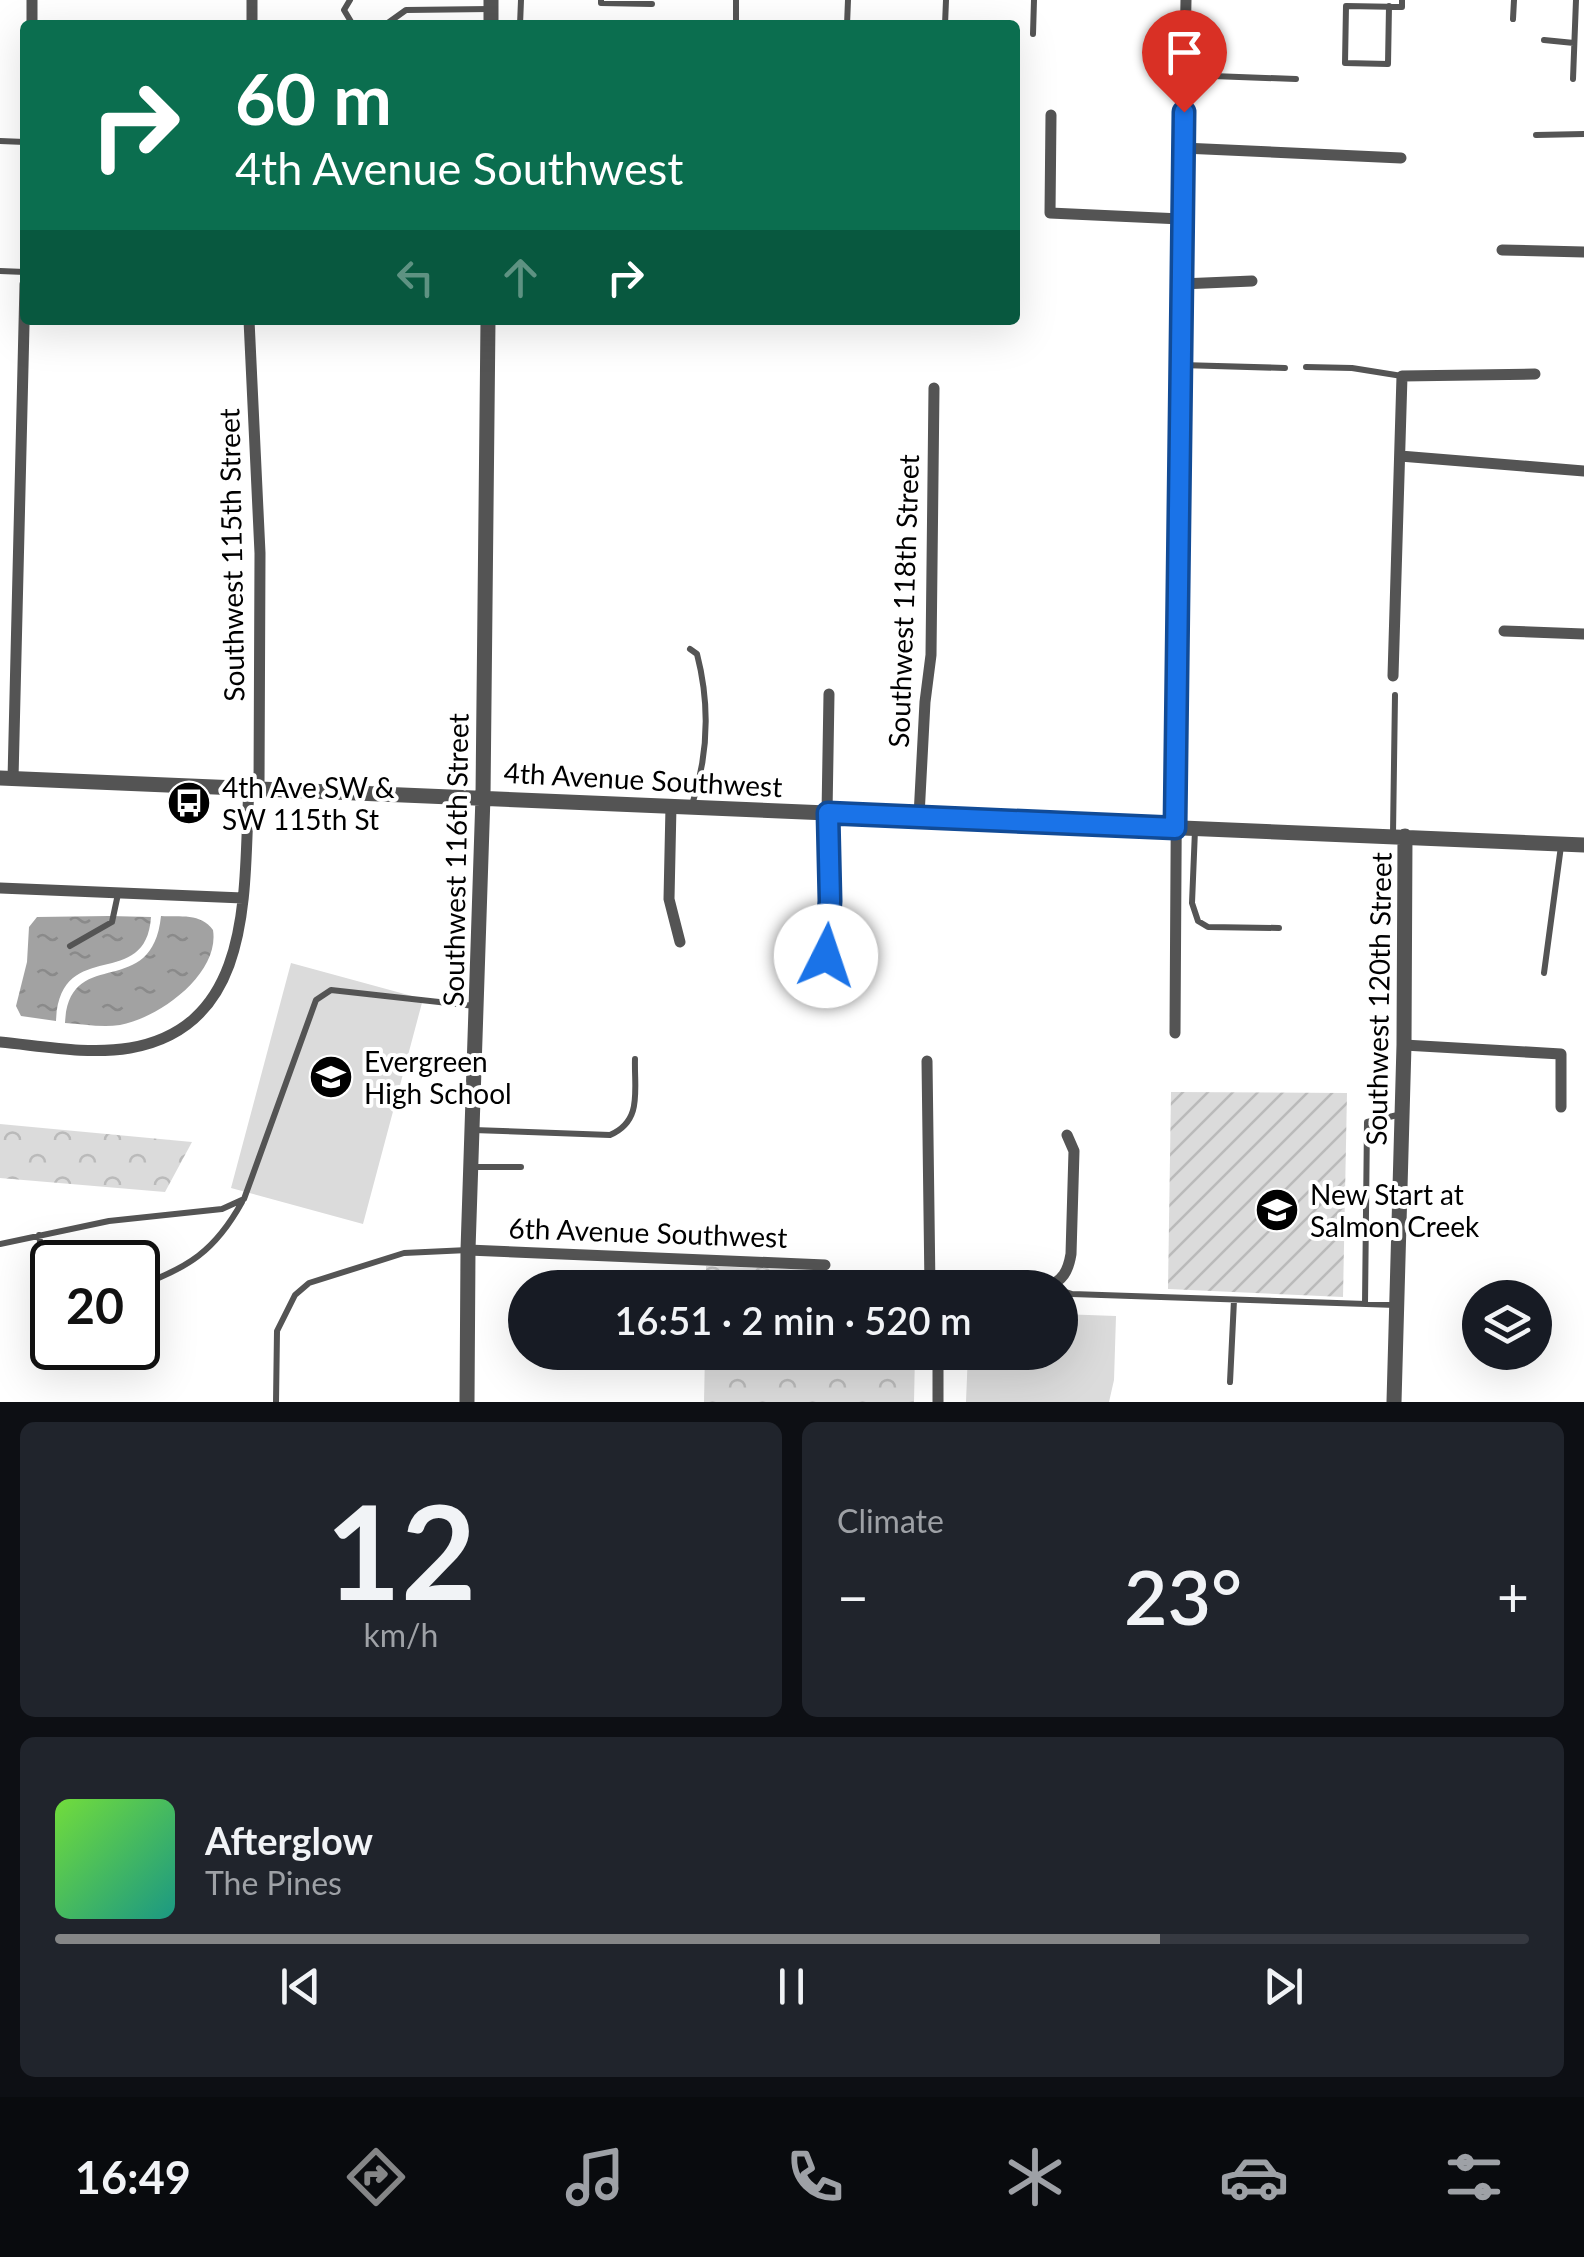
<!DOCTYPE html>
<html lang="en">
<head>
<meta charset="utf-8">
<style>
	body { margin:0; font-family:Lato,sans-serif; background:#20242c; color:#f1f3f6; height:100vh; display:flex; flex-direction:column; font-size:38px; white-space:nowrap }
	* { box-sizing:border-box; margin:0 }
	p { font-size:32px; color:#9ea1a6 }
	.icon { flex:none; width:55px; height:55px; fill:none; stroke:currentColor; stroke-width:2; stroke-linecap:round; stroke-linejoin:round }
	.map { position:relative; height:1402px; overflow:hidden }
	.side { display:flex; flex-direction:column; gap:20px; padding:20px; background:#0d0f14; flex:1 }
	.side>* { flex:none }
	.top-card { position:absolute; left:20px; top:20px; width:1000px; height:305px; border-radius:10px; box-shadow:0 10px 40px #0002; background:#0b6e4f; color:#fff; overflow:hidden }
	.buttons { position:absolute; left:1462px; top:1280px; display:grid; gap:20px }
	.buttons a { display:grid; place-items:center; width:90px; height:90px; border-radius:50%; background:#171b24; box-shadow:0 10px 40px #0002; font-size:50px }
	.speed { position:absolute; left:30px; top:1240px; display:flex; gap:20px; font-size:50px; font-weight:700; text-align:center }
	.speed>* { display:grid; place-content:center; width:130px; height:130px; border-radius:50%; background:#171b24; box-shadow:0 10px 40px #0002; line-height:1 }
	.speed .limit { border:5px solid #111; border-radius:15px; background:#fff; color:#111 }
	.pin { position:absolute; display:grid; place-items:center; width:85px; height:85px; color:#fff; margin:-102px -42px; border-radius:50% 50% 50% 0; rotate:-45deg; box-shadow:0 0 10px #0007 }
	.pin .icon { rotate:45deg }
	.me { position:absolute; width:110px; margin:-55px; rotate:4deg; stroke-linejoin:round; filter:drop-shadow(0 0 8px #0008) }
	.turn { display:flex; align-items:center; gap:35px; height:210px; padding:0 50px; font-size:45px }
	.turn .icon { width:130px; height:130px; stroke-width:2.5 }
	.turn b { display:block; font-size:70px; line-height:85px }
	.lanes { display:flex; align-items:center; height:95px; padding:0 50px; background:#0003; justify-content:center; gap:50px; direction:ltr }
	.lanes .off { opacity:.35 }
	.big { font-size:75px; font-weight:600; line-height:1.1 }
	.side .tile { flex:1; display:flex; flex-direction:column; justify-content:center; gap:15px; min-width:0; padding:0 35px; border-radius:15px; background:#20242c }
	.side .dial { align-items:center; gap:0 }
	.dial b { font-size:130px; line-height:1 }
	.song { display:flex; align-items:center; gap:30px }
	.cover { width:120px; height:120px; border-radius:15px; background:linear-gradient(135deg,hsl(100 70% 55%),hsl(170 70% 35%)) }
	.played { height:10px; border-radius:5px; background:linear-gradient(90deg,#858687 75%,#363941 75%) }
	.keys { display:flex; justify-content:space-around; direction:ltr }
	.heat { display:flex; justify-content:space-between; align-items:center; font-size:55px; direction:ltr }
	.side .tiles { flex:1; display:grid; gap:20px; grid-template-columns:1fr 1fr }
	.tile:last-child { grid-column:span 2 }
	.trip { position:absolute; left:508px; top:1270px; width:570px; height:100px; border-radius:50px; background:#171b24; box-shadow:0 10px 40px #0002; font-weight:600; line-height:100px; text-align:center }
	.tabs { display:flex; height:160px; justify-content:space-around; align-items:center; background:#090b0e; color:#9ea1a6 }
	.tabs .icon { width:70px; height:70px }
	.tabs .selected { color:#858687 }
	.tabs b { font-size:45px; color:#f1f3f6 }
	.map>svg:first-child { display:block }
	.park { fill:url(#park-crowns) }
	.garden { fill:url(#garden-furrows) }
	.pitch { fill:#dbdbdb }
	.water { fill:url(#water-ripples) }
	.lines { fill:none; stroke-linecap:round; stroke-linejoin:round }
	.service { stroke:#545454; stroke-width:6 }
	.minor { stroke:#545454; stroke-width:11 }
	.tertiary { stroke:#545454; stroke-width:15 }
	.route-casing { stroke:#114b97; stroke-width:25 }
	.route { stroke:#1a73e8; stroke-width:18 }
	.labels { text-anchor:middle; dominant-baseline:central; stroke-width:8; stroke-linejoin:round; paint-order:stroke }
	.street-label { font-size:28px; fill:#000; stroke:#fff }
	.poi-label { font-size:28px; fill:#000; stroke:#fff; text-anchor:start }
</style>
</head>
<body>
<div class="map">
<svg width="1584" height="1402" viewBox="0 0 1584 1402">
	<defs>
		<pattern id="park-crowns" width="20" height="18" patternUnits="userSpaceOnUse" patternTransform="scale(2.5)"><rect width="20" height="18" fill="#dbdbdb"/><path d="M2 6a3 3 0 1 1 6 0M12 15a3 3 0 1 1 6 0" fill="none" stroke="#bababa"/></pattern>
		<pattern id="garden-furrows" width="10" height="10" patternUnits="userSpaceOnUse" patternTransform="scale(2.5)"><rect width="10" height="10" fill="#dbdbdb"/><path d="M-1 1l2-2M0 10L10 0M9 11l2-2" fill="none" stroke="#bababa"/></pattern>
		<pattern id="water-ripples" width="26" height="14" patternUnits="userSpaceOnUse" patternTransform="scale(2.5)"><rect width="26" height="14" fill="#a2a2a2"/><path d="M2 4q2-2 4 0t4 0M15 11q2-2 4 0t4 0" fill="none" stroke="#8a8a8a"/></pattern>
	</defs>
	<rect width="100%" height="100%" fill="#fff"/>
	<path class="park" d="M 0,1124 L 192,1142 L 165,1192 L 0,1178 Z
		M 706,1266 L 917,1274 L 917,1287 L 706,1287 Z
		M 705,1353 L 915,1353 L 914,1402 L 704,1402 Z"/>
	<path class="garden" d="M 1171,1092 L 1347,1093 L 1343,1297 L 1168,1289 Z"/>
	<path class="pitch" d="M 291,963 L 423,999 L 363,1224 L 231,1188 Z
		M 1060,1314 L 1116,1316 L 1114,1380 L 1109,1402 L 966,1402 L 968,1353 L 1060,1352 Z"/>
	<path class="water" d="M 109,916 L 151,917 C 146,993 60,935 56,1021 L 21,1016 L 16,1006 L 27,962 L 29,927 L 37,917 Z
		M 161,916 C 180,917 201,913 213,930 C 220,974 159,1018 120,1025 C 102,1028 83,1024 65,1023 C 69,943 152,1003 161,916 Z"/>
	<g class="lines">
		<path class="service" d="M 350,0 L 344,10 L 353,25
			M 601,0 L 601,3 L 652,4
			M 736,0 L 736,25
			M 1389,6 L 1388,64 L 1345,63 L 1346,6 L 1402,7 L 1402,0
			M 1513,19 L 1514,0
			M 385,25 L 406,10 L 490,9
			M 520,25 L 521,0
			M 847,25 L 848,0
			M 945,25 L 946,0
			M 1033,34 L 1034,0
			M 1544,40 L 1574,43
			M 1186,75 L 1296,79
			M 1573,79 L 1576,0
			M 1536,135 L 1584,134
			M 0,141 L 25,142
			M 0,271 L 25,272
			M 1181,365 L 1285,368
			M 1306,367 L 1352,368 L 1402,376
			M 690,649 L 697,654 C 710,704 708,756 692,805
			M 1195,830 L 1192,903 L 1198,921 L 1208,927 L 1279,928
			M 1393,834 L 1395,695
			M 70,946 L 112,922 L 118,894
			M 826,956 L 830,901 L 827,814
			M 1544,973 L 1561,846
			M 473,1130 L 610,1135 C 643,1121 634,1090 635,1059
			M 472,1167 L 521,1167
			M 39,1235 L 45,1274 L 52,1285
			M 0,1244 L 109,1221 L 222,1209 L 244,1199 L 316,1000 L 331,990 L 475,1006
			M 138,1286 C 188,1268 215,1251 242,1202
			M 1060,1290 L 1072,1294 L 1396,1305
			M 1365,1304 L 1367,1122 L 1402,1114
			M 1230,1382 L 1234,1300
			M 276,1402 L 277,1331 L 295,1295 L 309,1283 L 404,1253 L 468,1250"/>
		<path class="minor" d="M 32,25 L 32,0
			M 252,25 L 252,0
			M 1051,115 L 1050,213 L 1181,219
			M 1183,148 L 1401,158
			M 1502,250 L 1584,252
			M 1181,284 L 1252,281
			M 249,320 L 260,553 L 259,788
			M 1400,456 L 1584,471
			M 1504,631 L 1584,634
			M 1393,676 L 1402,376 L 1535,374
			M 13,779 L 25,284
			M 671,806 L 669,899 L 680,942
			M 827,813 L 829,694
			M 919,816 L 925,702 L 931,655 L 934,388
			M 0,888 L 243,898
			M 1175,1033 L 1179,365 L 1186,0
			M 0,1042 C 42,1046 88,1055 130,1048 C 257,1026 243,885 249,788
			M 1404,1045 L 1561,1054 L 1561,1107
			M 927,1061 L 930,1288
			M 468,1250 L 825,1265
			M 962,1288 L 1024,1288
			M 1046,1288 C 1063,1280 1068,1272 1071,1254 L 1074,1151 L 1067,1135
			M 938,1402 L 938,1352"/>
		<path class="tertiary" d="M 491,25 L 491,0
			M 0,778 L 1584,845
			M 467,1402 L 468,1250 L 483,796 L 488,320
			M 1394,1402 L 1404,1045 L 1405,836"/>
	</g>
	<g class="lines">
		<g class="route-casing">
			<path id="route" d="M 826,956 L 830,901 L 828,813 L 1175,828 L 1184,112"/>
		</g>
		<use href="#route" class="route"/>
	</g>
	<defs>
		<g id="bus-disc" transform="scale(2.25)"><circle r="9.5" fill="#000" stroke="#fff"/><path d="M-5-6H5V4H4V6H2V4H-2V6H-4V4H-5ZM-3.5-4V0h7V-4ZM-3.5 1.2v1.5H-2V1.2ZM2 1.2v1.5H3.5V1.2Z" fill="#fff"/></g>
		<g id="school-disc" transform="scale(2.25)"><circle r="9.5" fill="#000" stroke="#fff"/><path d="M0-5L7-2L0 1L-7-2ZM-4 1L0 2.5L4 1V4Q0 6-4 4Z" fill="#fff"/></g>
	</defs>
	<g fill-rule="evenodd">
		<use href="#bus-disc" x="189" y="803"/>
		<use href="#school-disc" x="331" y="1077"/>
		<use href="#school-disc" x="1277" y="1210"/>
	</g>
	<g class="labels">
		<g class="street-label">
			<text transform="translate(231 555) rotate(-91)">Southwest 115th Street</text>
			<text transform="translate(903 601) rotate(-88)">Southwest 118th Street</text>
			<text transform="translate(643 779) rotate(3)">4th Avenue Southwest</text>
			<text transform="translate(455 860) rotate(-89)">Southwest 116th Street</text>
			<text transform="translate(1378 999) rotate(-89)">Southwest 120th Street</text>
			<text transform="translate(648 1232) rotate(2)">6th Avenue Southwest</text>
		</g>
		<g class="poi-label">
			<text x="222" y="787">4th Ave SW &amp;<tspan x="222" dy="32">SW 115th St</tspan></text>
			<text x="364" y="1061">Evergreen<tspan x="364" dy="32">High School</tspan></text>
			<text x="1310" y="1194">New Start at<tspan x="1310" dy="32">Salmon Creek</tspan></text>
		</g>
	</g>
</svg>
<div class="buttons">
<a><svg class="icon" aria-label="layers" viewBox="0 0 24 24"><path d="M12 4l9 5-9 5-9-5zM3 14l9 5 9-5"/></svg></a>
</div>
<div class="speed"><div class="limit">20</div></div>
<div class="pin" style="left:1184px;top:112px;background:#d93025"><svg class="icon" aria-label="arrive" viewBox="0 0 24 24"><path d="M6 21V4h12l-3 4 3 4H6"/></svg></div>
<svg class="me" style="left:826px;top:956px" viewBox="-20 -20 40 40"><circle r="19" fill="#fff"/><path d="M0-13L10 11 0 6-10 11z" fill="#1a73e8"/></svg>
<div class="trip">16:51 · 2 min · 520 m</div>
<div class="top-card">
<div class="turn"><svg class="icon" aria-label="right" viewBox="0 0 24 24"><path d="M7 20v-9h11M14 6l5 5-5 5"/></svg><div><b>60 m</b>4th Avenue Southwest</div></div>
<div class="lanes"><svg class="icon off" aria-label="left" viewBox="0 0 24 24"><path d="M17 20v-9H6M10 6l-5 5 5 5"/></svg><svg class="icon off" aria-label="ahead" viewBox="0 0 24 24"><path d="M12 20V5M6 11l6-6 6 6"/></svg><svg class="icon" aria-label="right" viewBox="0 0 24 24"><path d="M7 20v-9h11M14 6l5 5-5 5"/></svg></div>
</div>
</div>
<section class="side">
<div class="tiles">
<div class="tile dial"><b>12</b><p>km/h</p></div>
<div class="tile"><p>Climate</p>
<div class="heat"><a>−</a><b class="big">23°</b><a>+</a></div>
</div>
<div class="tile">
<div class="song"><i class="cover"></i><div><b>Afterglow</b><p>The Pines</p></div></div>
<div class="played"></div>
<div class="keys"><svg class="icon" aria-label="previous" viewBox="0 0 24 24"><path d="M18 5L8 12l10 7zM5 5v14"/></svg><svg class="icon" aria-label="pause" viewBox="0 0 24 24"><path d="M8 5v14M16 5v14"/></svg><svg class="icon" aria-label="next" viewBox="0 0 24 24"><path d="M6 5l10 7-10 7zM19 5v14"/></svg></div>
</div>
</div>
</section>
<nav class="tabs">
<b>16:49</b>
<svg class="icon selected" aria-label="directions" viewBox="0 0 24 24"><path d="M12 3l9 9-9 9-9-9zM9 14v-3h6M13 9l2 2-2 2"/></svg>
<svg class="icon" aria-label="music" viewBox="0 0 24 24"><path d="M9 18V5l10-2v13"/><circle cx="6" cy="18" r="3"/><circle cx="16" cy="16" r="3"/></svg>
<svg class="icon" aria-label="phone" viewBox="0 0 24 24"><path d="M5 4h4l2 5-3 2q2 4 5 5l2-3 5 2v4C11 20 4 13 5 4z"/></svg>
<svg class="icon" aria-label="climate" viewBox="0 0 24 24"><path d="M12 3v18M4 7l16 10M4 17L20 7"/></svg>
<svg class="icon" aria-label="car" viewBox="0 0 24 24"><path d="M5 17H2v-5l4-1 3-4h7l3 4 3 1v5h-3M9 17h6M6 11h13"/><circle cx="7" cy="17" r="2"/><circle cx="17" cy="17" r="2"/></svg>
<svg class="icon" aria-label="filters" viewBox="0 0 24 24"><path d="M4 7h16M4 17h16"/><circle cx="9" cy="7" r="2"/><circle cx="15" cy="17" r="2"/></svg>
</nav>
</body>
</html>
